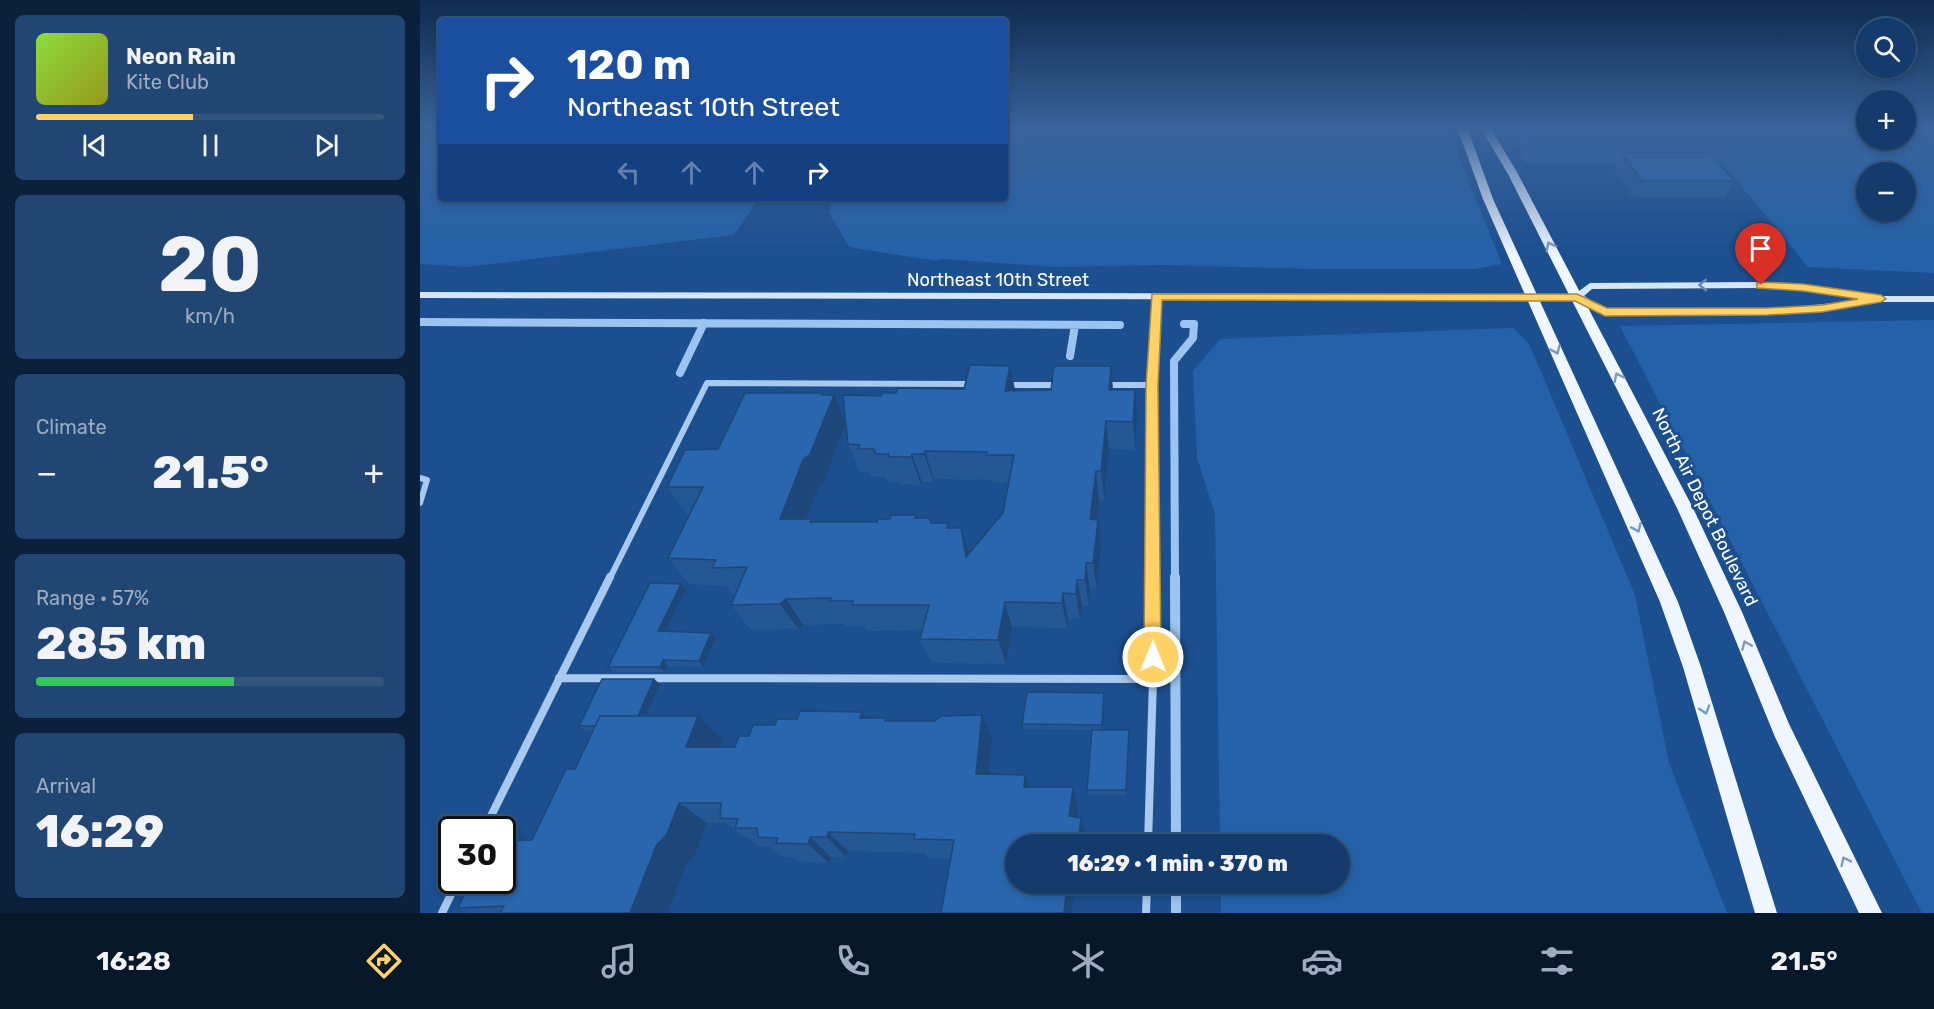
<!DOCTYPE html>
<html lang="en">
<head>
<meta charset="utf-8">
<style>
	body { margin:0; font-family:Rubik,sans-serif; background:#214673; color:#f1f3f6; height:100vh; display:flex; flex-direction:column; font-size:22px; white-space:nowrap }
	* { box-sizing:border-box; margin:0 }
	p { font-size:20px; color:#9dadc1 }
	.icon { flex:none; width:33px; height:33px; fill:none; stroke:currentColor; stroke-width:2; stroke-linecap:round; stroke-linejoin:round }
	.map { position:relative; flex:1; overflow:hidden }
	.drawer { display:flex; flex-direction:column; gap:15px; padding:15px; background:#0b203b; width:420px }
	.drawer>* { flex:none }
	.guide { position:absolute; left:18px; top:18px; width:570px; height:183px; border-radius:6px; box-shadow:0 3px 9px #0003,0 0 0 2px #33557e; background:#1a4fa0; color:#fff; overflow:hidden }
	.fabs { position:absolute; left:1436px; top:18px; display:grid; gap:12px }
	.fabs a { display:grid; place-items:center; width:60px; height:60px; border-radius:50%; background:#143b6b; box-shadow:0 3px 9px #0003,0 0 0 2px #33557e; font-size:30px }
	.speed { position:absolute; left:18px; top:816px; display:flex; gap:12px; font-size:30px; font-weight:700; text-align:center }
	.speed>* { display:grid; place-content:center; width:78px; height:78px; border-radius:50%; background:#143b6b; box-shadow:0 3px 9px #0003,0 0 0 2px #33557e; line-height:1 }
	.speed .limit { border:3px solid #111; border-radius:9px; background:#fff; color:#111 }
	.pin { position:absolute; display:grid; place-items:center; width:51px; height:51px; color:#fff; margin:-62px -26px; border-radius:50% 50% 50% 0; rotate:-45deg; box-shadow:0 0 6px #0007 }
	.pin .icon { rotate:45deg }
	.me { position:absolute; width:66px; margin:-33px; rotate:0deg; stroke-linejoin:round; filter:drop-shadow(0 0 4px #0008) }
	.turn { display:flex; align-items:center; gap:21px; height:126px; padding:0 30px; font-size:27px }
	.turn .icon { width:78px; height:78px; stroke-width:2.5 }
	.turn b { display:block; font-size:42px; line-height:51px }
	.lanes { display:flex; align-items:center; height:57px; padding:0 30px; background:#0003; justify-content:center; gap:30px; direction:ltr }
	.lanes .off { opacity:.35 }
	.big { font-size:45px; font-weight:800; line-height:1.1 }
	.drawer .widget { flex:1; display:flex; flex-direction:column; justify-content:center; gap:9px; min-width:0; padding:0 21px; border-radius:9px; background:#214673 }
	.drawer .dial { align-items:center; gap:0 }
	.dial b { font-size:78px; line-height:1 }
	.song { display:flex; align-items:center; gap:18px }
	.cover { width:72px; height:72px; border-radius:9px; background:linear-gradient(135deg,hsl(90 70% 55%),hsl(60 70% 35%)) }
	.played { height:6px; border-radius:3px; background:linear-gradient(90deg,#ffd166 45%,#33557e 45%) }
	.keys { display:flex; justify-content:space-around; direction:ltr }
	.heat { display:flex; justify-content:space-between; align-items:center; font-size:33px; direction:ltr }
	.charge { height:9px; border-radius:4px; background:linear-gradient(90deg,#34c759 57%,#33557e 0) }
	.trip { position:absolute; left:585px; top:834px; width:345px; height:60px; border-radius:30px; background:#143b6b; box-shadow:0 3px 9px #0003,0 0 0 2px #33557e; font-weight:800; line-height:60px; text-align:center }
	.dock { display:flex; height:96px; justify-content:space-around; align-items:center; background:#08182b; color:#9dadc1 }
	.dock .icon { width:42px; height:42px }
	.dock .active { color:#ffd166 }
	.dock b { font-size:27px; color:#f1f3f6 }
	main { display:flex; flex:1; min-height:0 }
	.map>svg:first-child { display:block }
	.green { fill:#2461a8; fill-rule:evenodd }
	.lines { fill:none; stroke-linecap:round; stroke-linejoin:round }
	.stream-far2 { stroke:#9cc4f0; stroke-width:6 }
	.stream-far1 { stroke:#9cc4f0; stroke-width:8 }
	.stream { stroke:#9cc4f0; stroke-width:10 }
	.minor-far2 { stroke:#a9c9ee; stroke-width:4.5 }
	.minor-far1 { stroke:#a9c9ee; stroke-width:6 }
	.minor { stroke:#a9c9ee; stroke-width:8 }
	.secondary { fill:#d6e6fa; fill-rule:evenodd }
	.primary { fill:#f0f6ff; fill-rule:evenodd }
	.wall { fill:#245895; fill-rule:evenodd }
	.shaded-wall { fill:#1d4779 }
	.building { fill:#2a66ad; stroke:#1d4779; stroke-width:1.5 }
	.oneway { stroke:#7b9ac1 }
	.oneway2 { stroke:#668bba }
	.route { fill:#ffd166; stroke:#a68842; stroke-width:1.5 }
	.labels { text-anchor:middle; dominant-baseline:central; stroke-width:6; stroke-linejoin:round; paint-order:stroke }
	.street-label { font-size:18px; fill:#fff; stroke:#1b4f8f }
</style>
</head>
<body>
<main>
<section class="drawer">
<div class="widget">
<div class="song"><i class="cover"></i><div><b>Neon Rain</b><p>Kite Club</p></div></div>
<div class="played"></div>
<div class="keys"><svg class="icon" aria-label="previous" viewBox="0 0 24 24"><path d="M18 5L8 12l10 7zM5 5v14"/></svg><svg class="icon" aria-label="pause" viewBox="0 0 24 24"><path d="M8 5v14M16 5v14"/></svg><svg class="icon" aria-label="next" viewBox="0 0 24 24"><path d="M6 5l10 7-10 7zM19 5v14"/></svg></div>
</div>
<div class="widget dial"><b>20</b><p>km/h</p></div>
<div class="widget"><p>Climate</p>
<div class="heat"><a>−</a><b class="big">21.5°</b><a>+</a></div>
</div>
<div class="widget"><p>Range · 57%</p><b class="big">285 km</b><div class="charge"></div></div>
<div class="widget"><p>Arrival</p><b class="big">16:29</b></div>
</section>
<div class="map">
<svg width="1514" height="913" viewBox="0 0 1514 913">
	<rect width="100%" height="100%" fill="#1b4f8f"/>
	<path class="green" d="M 585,127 L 1027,127 L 1082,264 L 1055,269 L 893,269 L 744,265 L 636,267 L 521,259 L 516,261 L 429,247 L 409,213 L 413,198 L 585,198 Z
		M 1088,127 L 1446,127 L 1446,140 L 1485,140 L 1485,127 L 1514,127 L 1514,273 L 1388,267 L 1303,164 L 1106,163 ZM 1446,172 L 1485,172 L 1485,212 L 1446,212 Z
		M 21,136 L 21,198 L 339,198 L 314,235 L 46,267 L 0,264 L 0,143 Z
		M 1514,320 L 1514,913 L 1502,913 L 1200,326 Z
		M 1093,328 L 1109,344 L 1119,367 L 1215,595 L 1249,763 L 1307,913 L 801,913 L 801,884 L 920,884 L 920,844 L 800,844 L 795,514 L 777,458 L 773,371 L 800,339 Z"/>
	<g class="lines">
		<path class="stream-far2" d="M 0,322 L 83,322"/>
		<path class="stream-far1" d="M 0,322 L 700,325
			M 650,356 L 655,325
			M 260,373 L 284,323
			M 755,578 L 754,361 L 773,338 L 774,324 L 764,324"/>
		<path class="stream" d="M 755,577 L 756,844
			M 756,884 L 756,913"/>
		<path class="minor-far2" d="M 735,322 L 736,297"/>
		<path class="minor-far1" d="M 589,385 L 638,385
			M 685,385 L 732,385
			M 0,478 L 7,480 L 0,503
			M 190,578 L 287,383 L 551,384
			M 733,578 L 732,385 L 735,321"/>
		<path class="minor" d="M 139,678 L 733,679
			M 64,830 L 190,577
			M 728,844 L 733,679 L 733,577
			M 22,913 L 38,880
			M 726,913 L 727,884"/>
		<path class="secondary" d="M 1341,282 L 1383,284 L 1461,296 L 1514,296 L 1514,302 L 1461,302 L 1402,312 L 1347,315 L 1185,315 L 1155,300 L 0,298 L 0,292 L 1155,294 L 1170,283 ZM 1341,288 L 1383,290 L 1441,299 C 1358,313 1272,309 1187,309 L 1164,296 L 1172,289 Z"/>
		<path class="primary" d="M 1037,127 L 1047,127 L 1073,199 L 1258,602 L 1281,667 L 1357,913 L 1335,913 L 1263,667 L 1240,602 L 1063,199 Z
			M 1060,127 L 1070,127 L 1098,174 L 1273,508 L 1322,612 L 1369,724 L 1462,913 L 1439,913 L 1355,737 L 1304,612 L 1257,508 L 1088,174 Z"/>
	</g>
	<path class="wall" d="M 1202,153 L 1314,181 L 1305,198 L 1214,198 L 1194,170 Z
		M 590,366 L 595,391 L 631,390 L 691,366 L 693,390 L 717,418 L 715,450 L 689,449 L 684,499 L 679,499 L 677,520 L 681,547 L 677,589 L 670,589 L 669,606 L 662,606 L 660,619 L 648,619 L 647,628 L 592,627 L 586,664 L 512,663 L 500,639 L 503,630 L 446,631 L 444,626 L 426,626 L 424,624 L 383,625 L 378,629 L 331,630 L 311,605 L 315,594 L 312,594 L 306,586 L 269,584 L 248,558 L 269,514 L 267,514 L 247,487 L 298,449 L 403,393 L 425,421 L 461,396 L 476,393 L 544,389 ZM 426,425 L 428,444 L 440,472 L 448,472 L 451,477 L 465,477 L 467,482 L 479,482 L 480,484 L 501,485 L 502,482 L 514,482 L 514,479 L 573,480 L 573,483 L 589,483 L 583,513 L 550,553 L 541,528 L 530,528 L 511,523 L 497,518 L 457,522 L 392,522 L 391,519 L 386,519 L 398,488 L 404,482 Z
		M 266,589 L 246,632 L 291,633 L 296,638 L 283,667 L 248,666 L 245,672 L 194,672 L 188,667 Z
		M 240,684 L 226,716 L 303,740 L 300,747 L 315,747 L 329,736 L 355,725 L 377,719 L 442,712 L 446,718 L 466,718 L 468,721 L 572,739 L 569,774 L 609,787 L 653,787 L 658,808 L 657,818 L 666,838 L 596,884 L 661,884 L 661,890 L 654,890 L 652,913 L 521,913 L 531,859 L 509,858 L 505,853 L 428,851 L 426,857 L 411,857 L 409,863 L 379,862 L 373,857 L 362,857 L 351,847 L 339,847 L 329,838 L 326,838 L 306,823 L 287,823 L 276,853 L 266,865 L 248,913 L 53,913 L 38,908 L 112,840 L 155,769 L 173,731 L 165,731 L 159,726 Z
		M 684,698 L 682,730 L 709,735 L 706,795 L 668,795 L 667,790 L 672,730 L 604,729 L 602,724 Z"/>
	<path class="shaded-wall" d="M 590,366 L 596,394 L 585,391 Z
		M 691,366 L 693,395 L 689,390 Z
		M 715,390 L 717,418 L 715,450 L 713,422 Z
		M 403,393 L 409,406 L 414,395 L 426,423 L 404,482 L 398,488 L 376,546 L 360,519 Z
		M 686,421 L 689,449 L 684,499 L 681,471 Z
		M 505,451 L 514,479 L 514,482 L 504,454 Z
		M 492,454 L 502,482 L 501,485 L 491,457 Z
		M 676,471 L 679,499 L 674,546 L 670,519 Z
		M 678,520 L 681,547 L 677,589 L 673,563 Z
		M 541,528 L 550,555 L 546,557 Z
		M 666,563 L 670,589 L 669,606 L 665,580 Z
		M 657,580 L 662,606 L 660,619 L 656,594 Z
		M 261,584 L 266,589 L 243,637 L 238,631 Z
		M 643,593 L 648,619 L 647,628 L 642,603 Z
		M 366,599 L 383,625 L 378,629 L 360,604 Z
		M 585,602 L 592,627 L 586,664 L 578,640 Z
		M 291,633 L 296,638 L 283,667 L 279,661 Z
		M 243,660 L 248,666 L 245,672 L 240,667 Z
		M 234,679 L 240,684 L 219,731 L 214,726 Z
		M 442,712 L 458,736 L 440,718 Z
		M 562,715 L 572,739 L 567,796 L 556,774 Z
		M 278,716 L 303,740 L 292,770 L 266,747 Z
		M 605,775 L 613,797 L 604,787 Z
		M 653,787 L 658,808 L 655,836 L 649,816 Z
		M 259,803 L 287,823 L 276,853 L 266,865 L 248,913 L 210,913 L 236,846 Z
		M 661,818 L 666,838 L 665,844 L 658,844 Z
		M 408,832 L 428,851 L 426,857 L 407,837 Z
		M 390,837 L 411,857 L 409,863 L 388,844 Z
		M 647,884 L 652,884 L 654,890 L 652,913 L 644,913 Z"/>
	<path class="building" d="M 1202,153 L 1290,153 L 1314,181 L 1222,181 Z
		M 550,365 L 590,366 L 585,391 L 631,390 L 634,366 L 691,366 L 689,390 L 715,390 L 713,422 L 686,421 L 681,471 L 676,471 L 670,519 L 678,520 L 673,563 L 666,563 L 665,580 L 657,580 L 656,594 L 643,593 L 642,603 L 585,602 L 578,640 L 500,639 L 509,605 L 432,605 L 433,601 L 410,601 L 411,598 L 366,599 L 360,604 L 311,605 L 327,567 L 292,568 L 296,560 L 248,558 L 283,487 L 247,487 L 265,450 L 298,449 L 325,393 L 403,393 L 402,395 L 414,395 L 390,454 L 383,460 L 360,519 L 391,519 L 390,522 L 457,522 L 458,519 L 470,519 L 471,515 L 496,515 L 495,518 L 509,518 L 511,523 L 528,523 L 527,528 L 541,528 L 546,557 L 583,513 L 594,455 L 566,455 L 567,452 L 505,451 L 504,454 L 492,454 L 491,457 L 468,457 L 469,454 L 456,454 L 454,449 L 438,449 L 440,445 L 428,444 L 423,395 L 461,396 L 462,393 L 476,393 L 478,388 L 544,389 Z
		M 230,583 L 261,584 L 238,631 L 291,633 L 279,661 L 243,660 L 240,667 L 188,667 Z
		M 182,679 L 234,679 L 218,716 L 180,716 L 175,726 L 159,726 Z
		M 607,692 L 684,693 L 682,725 L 602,724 Z
		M 380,711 L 442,712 L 440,718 L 466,718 L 465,721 L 515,721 L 521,716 L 562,715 L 556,774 L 605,775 L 604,787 L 653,787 L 649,816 L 661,818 L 658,844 L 596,844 L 596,884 L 647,884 L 644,913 L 521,913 L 534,840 L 494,839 L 495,834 L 408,832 L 407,837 L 390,837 L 388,844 L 356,843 L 358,838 L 338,837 L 337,828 L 315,828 L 318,819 L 300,818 L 301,803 L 259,803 L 247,834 L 236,846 L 210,913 L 80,913 L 84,906 L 38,908 L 51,880 L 82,880 L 82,841 L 112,840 L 146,769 L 155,769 L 180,716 L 278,716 L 266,747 L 315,747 L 319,736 L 329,736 L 333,725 L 355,725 L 357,719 L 377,719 Z
		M 672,730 L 709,730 L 706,790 L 667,790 Z"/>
	<defs><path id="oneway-chevron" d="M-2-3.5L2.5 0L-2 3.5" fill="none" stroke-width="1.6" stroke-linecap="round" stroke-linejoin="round" transform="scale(1.5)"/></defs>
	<g class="oneway">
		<use href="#oneway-chevron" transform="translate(1130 246) rotate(-117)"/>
		<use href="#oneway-chevron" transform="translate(1136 350) rotate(66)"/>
		<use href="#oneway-chevron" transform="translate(1198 377) rotate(-117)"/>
		<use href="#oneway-chevron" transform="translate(1217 528) rotate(66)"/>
		<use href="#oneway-chevron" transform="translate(1326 645) rotate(-113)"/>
		<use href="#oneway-chevron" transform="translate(1285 710) rotate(73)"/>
		<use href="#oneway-chevron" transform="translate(1425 861) rotate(-116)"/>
	</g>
	<use class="oneway2" href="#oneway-chevron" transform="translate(1283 285) rotate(180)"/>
	<linearGradient id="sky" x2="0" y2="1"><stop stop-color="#0f2b4f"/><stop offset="0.5" stop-color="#39639b"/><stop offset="1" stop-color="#39639b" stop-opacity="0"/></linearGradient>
	<rect width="1514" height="255" fill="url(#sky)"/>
	<path class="route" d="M 1341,282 L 1383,284 L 1461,295 L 1466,299 L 1461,302 L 1402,312 L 1347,315 L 1185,316 L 1155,301 L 742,300 L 738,386 L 741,657 L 738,662 L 733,664 L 727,662 L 724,657 L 726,386 L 732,294 L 1157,294 L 1187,308 L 1347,308 L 1402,305 L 1438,299 L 1383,291 L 1337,288 L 1337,283 Z"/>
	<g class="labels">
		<g class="street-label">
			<text x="578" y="280">Northeast 10th Street</text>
			<text transform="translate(1285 507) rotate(64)">North Air Depot Boulevard</text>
		</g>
	</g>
</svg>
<div class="fabs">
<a><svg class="icon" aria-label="search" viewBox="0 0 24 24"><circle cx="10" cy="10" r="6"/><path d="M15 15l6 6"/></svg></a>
<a>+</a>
<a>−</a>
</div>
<div class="speed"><div class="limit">30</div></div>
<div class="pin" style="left:1341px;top:285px;background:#d93025"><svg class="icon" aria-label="arrive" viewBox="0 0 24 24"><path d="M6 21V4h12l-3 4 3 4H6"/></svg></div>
<svg class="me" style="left:733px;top:657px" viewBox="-20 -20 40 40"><circle r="17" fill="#ffd166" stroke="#fff" stroke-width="3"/><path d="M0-11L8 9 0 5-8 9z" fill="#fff"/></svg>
<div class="trip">16:29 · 1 min · 370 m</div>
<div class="guide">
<div class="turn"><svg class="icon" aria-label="right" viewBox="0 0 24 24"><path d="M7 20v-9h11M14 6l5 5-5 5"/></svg><div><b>120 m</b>Northeast 10th Street</div></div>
<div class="lanes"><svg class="icon off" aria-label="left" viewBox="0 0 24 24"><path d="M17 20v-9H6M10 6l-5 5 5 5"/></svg><svg class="icon off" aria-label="ahead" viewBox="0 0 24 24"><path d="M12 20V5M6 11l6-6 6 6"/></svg><svg class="icon off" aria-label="ahead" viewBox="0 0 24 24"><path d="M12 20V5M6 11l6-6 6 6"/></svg><svg class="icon" aria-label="right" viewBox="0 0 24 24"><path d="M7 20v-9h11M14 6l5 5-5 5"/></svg></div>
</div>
</div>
</main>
<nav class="dock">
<b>16:28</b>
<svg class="icon active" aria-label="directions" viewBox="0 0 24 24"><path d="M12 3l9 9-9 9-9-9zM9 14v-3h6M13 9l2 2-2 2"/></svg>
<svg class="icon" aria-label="music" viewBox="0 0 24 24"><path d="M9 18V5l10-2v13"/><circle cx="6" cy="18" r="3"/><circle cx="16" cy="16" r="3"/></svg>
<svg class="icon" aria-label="phone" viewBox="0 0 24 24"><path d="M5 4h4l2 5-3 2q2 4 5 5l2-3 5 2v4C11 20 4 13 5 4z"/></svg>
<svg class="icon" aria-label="climate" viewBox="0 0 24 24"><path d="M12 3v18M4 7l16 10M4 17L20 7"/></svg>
<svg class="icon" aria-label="car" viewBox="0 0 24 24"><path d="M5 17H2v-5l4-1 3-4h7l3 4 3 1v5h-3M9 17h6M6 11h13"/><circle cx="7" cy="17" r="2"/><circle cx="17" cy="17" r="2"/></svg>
<svg class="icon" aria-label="filters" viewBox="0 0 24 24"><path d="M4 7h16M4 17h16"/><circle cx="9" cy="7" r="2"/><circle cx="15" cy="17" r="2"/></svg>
<b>21.5°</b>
</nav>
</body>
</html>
